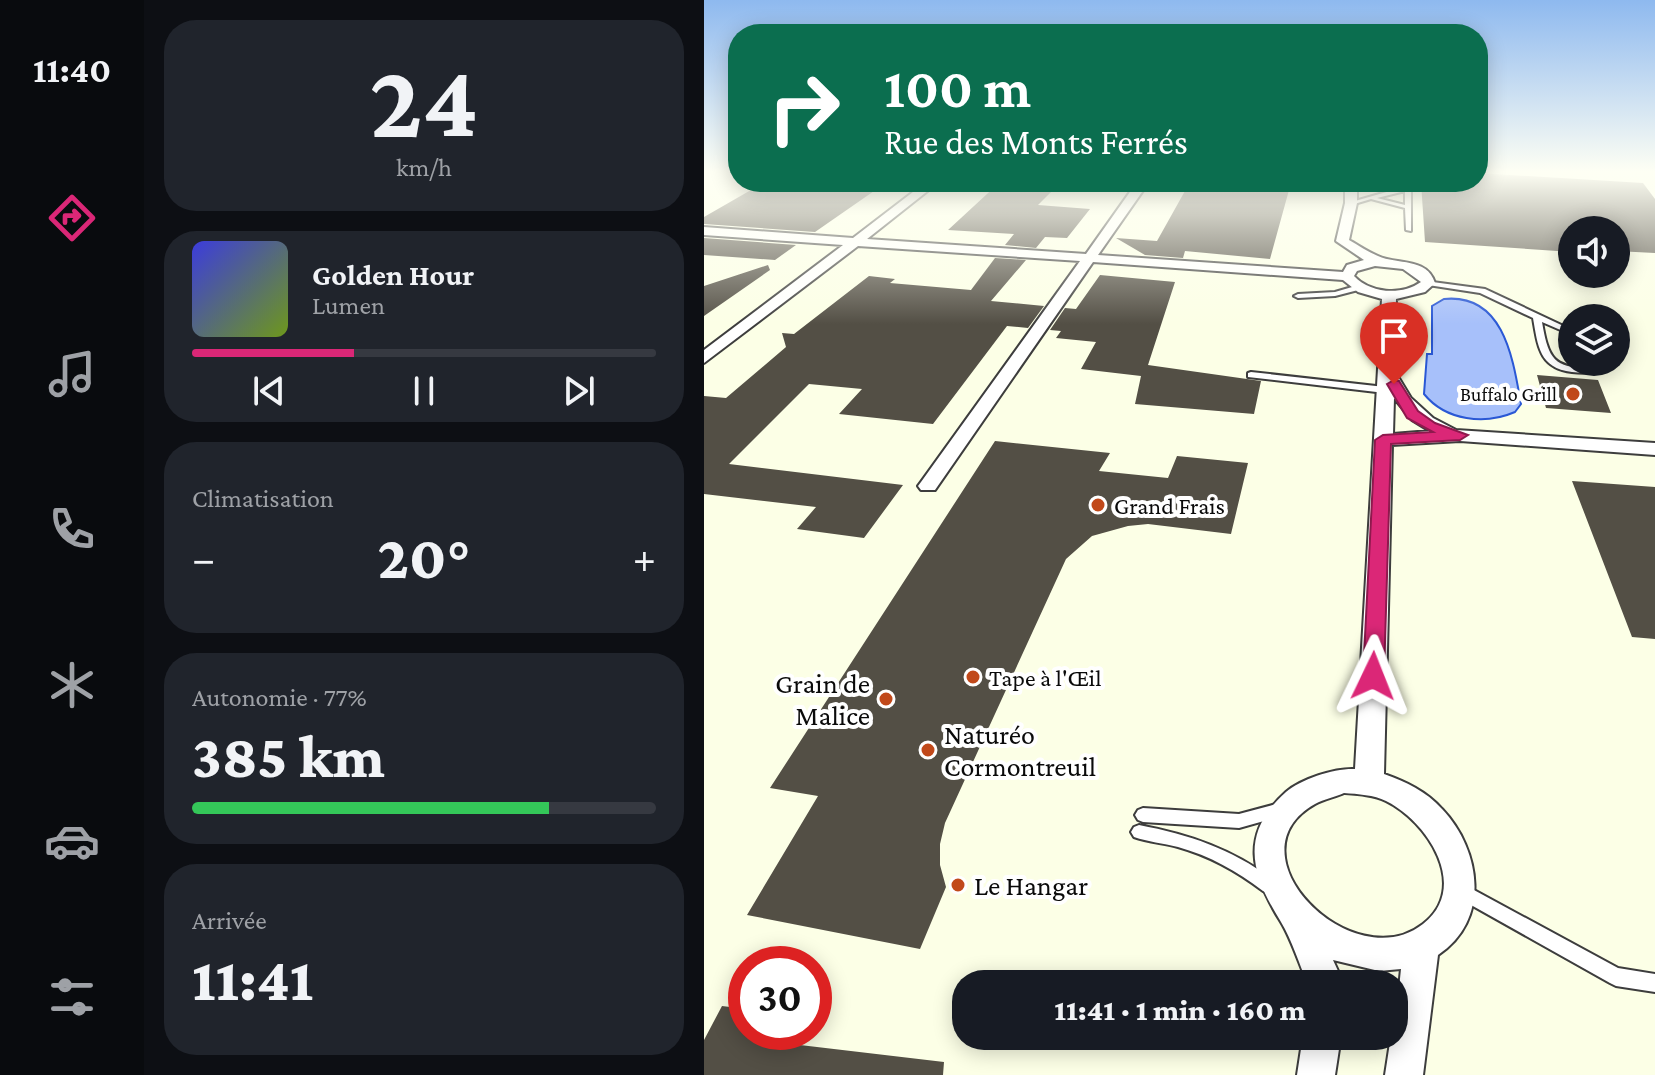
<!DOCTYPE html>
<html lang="fr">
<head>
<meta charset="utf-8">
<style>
	body { margin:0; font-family:"Crimson Pro",serif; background:#20242c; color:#f1f3f6; height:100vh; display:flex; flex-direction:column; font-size:30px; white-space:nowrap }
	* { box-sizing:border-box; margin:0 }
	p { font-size:26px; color:#9ea1a6 }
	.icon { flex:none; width:44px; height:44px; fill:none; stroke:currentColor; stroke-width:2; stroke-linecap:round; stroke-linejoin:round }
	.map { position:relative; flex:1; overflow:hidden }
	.side { display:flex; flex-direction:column; gap:20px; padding:20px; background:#0d0f14; width:560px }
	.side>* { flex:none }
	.banner { position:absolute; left:24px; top:24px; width:760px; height:168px; border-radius:32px; box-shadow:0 4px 20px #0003; background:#0b6e4f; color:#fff; overflow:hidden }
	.tools { position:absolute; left:854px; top:216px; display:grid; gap:16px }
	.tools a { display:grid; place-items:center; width:72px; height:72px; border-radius:50%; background:#171b24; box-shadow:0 4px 20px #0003; font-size:40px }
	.speed { position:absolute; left:24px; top:946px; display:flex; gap:16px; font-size:40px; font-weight:700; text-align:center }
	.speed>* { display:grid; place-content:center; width:104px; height:104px; border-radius:50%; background:#171b24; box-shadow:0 4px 20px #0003; line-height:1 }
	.speed .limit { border:12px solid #d22; background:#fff; color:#111 }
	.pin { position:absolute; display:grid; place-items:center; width:68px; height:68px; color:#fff; margin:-82px -34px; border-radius:50% 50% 50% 0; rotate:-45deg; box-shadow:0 0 8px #0007 }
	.pin .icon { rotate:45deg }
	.me { position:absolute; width:88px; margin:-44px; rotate:2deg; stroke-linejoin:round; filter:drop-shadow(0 0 6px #0008) }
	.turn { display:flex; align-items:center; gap:28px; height:168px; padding:0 24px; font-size:36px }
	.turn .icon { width:104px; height:104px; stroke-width:2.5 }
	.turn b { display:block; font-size:56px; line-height:68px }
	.big { font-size:60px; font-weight:800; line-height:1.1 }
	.side .tile { flex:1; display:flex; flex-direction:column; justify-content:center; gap:12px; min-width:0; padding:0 28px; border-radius:32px; background:#20242c }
	.side .dial { align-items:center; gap:0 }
	.dial b { font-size:104px; line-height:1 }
	.song { display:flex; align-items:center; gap:24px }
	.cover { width:96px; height:96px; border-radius:12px; background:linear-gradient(135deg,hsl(240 70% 55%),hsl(80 70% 35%)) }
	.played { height:8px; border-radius:4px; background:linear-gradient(90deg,#db2777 35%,#363941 35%) }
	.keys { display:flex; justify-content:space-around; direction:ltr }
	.heat { display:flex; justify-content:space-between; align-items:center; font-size:44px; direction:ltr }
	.charge { height:12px; border-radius:6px; background:linear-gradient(90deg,#34c759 77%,#363941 0) }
	.trip { position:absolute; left:248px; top:970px; width:456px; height:80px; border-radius:32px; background:#171b24; box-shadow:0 4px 20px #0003; font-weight:800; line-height:80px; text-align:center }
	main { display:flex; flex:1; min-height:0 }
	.menu { display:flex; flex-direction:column; width:144px; justify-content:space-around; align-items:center; background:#090b0e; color:#9ea1a6 }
	.menu .icon { width:56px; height:56px }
	.menu .selected { color:#db2777 }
	.menu b { font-size:36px; color:#f1f3f6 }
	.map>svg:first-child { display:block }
	.water { fill:#a7c0fa; stroke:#2a58d5; stroke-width:2 }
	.building { fill:#534f45 }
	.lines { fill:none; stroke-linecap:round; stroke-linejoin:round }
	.service-casing { stroke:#3d3d3d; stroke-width:4 }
	.minor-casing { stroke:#3d3d3d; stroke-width:4 }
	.service { fill:#fff; fill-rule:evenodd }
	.minor { fill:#fff; fill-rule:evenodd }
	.route { fill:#db2777; stroke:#8e194d; stroke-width:2 }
	.poi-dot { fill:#c1491a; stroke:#fff; stroke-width:3 }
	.labels { text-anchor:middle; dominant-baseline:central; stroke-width:8; stroke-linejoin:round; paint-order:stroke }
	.far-poi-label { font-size:20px; fill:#0a0a0a; stroke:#fff; text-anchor:end }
	.poi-label { font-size:24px; fill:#0a0a0a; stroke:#fff; text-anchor:start }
	.near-poi-label { font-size:28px; fill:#0a0a0a; stroke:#fff; text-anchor:start }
</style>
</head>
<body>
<main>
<nav class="menu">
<b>11:40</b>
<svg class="icon selected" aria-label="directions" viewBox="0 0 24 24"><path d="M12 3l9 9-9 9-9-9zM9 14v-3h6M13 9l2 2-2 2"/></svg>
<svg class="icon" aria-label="music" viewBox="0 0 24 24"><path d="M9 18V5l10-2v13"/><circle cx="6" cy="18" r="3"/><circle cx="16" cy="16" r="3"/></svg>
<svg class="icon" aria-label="phone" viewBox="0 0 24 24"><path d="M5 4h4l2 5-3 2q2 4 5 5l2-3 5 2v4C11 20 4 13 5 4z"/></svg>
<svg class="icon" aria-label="climate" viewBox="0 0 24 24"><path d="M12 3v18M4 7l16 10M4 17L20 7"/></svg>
<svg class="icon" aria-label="car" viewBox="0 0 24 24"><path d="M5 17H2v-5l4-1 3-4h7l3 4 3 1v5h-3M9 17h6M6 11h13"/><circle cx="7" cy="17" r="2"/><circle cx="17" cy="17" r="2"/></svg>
<svg class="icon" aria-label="filters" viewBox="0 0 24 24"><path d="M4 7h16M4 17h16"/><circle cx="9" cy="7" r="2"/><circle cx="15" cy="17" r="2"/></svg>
</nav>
<section class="side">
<div class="tile dial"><b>24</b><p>km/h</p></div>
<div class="tile">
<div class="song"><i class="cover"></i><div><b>Golden Hour</b><p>Lumen</p></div></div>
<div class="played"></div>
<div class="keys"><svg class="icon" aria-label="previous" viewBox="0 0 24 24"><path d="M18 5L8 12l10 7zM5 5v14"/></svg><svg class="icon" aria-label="pause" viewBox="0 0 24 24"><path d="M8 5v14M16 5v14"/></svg><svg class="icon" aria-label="next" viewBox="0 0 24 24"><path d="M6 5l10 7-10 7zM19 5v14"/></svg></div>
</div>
<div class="tile"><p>Climatisation</p>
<div class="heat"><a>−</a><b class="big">20°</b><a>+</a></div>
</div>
<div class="tile"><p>Autonomie · 77%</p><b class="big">385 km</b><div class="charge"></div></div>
<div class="tile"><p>Arrivée</p><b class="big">11:41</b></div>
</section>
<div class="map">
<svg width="951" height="1075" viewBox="0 0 951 1075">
	<rect width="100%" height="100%" fill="#fcffe6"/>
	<path class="water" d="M 740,299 C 800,293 809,359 817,404 L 811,412 C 781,425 742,421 720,394 L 723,354 L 728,354 L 728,306 Z"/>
	<path class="building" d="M 774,173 L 939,183 L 951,199 L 951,253 L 912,251 L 912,230 L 868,230 L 868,252 L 721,242 L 717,182 L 774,182 Z
		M 61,182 L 79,183 L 183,182 L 111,232 L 0,224 L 0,217 Z
		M 296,182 L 357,182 L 334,205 L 386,209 L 363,238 L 341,237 L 332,248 L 301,245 L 310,234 L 244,230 Z
		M 486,182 L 582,186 L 581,190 L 585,190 L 566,259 L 481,251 L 479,258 L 441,255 L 412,238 L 453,241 Z
		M 0,238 L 92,245 L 71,260 L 0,255 Z
		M 291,258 L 322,260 L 287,301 L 340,306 L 324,328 L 303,326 L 229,424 L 135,414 L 158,389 L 105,384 L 25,464 L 199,485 L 160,538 L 93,529 L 112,507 L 0,494 L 0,396 L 22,398 L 82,347 L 78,333 L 90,334 L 165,276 L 191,279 L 186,283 L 267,290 Z
		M 64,265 L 66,270 L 0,316 L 0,286 Z
		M 396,275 L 471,282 L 444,365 L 557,381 L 550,414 L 431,404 L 437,376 L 377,369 L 392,342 L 352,338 L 357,331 L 346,330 L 361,308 L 372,309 Z
		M 833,375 L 894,380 L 907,413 L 842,408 Z
		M 291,441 L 406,453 L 395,471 L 464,478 L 473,456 L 544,463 L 527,534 L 444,524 L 424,526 L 388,536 L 362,559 L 241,823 L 236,844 L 236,865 L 242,887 L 216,949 L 43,915 L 114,796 L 66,788 Z
		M 868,481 L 951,487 L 951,639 L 928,637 Z
		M 18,1006 L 42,1009 L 42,1032 L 102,1032 L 96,1045 L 240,1062 L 239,1075 L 0,1075 L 0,1040 Z"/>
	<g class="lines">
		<g class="service-casing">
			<path id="service" d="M 701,182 L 705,182 L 707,188 L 707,231 L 702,230 L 701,208 L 667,199 L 647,205 L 644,203 L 700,187 ZM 701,191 L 701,205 L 673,198 Z
				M 721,281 L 781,289 L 868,330 L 868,335 L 838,322 C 844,357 849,370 888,367 L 889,362 L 897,362 L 895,371 C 886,373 877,373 868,372 C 835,368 834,346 829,318 L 776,293 L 724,285 L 720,283 Z
				M 655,285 L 659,287 L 658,289 L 631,296 L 594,298 L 590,296 L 594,294 L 631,292 Z
				M 547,372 L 681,387 L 685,390 L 681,393 L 544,377 L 544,373 Z
				M 576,803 L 581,805 L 584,810 L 581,815 L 535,828 L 439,822 L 434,820 L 431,815 L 434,810 L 439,808 L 535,814 Z
				M 435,825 C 487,835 528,849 571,881 L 573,886 L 571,891 L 565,894 L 559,891 C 533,871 506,856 474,847 C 459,843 444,842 430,837 L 427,832 L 430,827 Z
				M 757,883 L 914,968 L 951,974 L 951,992 L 912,986 L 906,983 L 751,896 L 749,891 L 751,886 Z"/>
		</g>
		<g class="minor-casing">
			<path id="minor" d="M 222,182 L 235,182 L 163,239 L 382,254 L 433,182 L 445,182 L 394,255 L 639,272 L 643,265 L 660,260 L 632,241 L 641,203 L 641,182 L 653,182 L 653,203 L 645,240 C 654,245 664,252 674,256 C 693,265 723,257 731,283 L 721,292 L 692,299 L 690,370 L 707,398 L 729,418 L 752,430 L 951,443 L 951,455 L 756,441 L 688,445 L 680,774 C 702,782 722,791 738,809 C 777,850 787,920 734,955 L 719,1075 L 681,1075 L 687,1036 L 690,1036 L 697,969 L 675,971 L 629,960 L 640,984 L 604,984 C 595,964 588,940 577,922 C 547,874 535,834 582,792 C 597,779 631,768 651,769 L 678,299 L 654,292 L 639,280 L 389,262 L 231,490 L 217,490 L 214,486 L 217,482 L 376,261 L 154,246 L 0,363 L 0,350 L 139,245 L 0,235 L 0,227 L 149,238 ZM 671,266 L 699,269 L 717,282 C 697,296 666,293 650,276 L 653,271 ZM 690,398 L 708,420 L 726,431 L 689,434 ZM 640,793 C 654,794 670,795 682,801 C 723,821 767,887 719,924 C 649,979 522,854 611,804 C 620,799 631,797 640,793 Z
				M 599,1036 L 637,1036 L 631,1075 L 593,1075 Z"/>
		</g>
		<use href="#service" class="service"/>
		<use href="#minor" class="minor"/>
	</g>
	<linearGradient id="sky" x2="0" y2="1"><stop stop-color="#8eb9ef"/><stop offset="0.53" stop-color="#fefff4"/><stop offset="1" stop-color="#fefff4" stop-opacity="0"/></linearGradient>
	<rect width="951" height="324" fill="url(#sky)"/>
	<path class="route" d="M 690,380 L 695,381 L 714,411 L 731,423 L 764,435 L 756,440 L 687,444 L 680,676 L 677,681 L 662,681 L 659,676 L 671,440 L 679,435 L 729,432 L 703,418 L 683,384 Z"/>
	<g class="poi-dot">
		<circle cx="869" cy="394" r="8"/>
		<circle cx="394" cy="505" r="8"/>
		<circle cx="269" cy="677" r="8"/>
		<circle cx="182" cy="699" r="8"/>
		<circle cx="224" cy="750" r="8"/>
		<circle cx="254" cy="885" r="8"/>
	</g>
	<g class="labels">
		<g class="far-poi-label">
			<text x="853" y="394">Buffalo Grill</text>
		</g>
		<g class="poi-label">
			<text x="410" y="505">Grand Frais</text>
			<text x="285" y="677">Tape à l'Œil</text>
		</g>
		<g class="near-poi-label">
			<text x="166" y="683" text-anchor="end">Grain de<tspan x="166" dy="32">Malice</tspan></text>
			<text x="240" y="734">Naturéo<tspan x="240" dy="32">Cormontreuil</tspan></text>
			<text x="270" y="885">Le Hangar</text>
		</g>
	</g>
</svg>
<div class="tools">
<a><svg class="icon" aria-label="sound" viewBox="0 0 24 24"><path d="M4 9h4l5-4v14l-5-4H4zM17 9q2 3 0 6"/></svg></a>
<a><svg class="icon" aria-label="layers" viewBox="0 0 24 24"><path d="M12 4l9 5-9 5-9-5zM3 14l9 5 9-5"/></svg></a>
</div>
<div class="speed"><div class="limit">30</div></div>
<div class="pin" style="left:690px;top:384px;background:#d93025"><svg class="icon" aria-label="arrive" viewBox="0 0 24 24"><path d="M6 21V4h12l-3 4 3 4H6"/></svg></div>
<svg class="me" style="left:669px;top:676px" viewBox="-20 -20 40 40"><path d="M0-17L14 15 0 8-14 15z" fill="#db2777" stroke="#fff" stroke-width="4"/></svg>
<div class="trip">11:41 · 1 min · 160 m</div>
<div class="banner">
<div class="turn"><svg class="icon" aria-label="right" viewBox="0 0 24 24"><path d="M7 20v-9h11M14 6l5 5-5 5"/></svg><div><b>100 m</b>Rue des Monts Ferrés</div></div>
</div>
</div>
</main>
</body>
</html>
